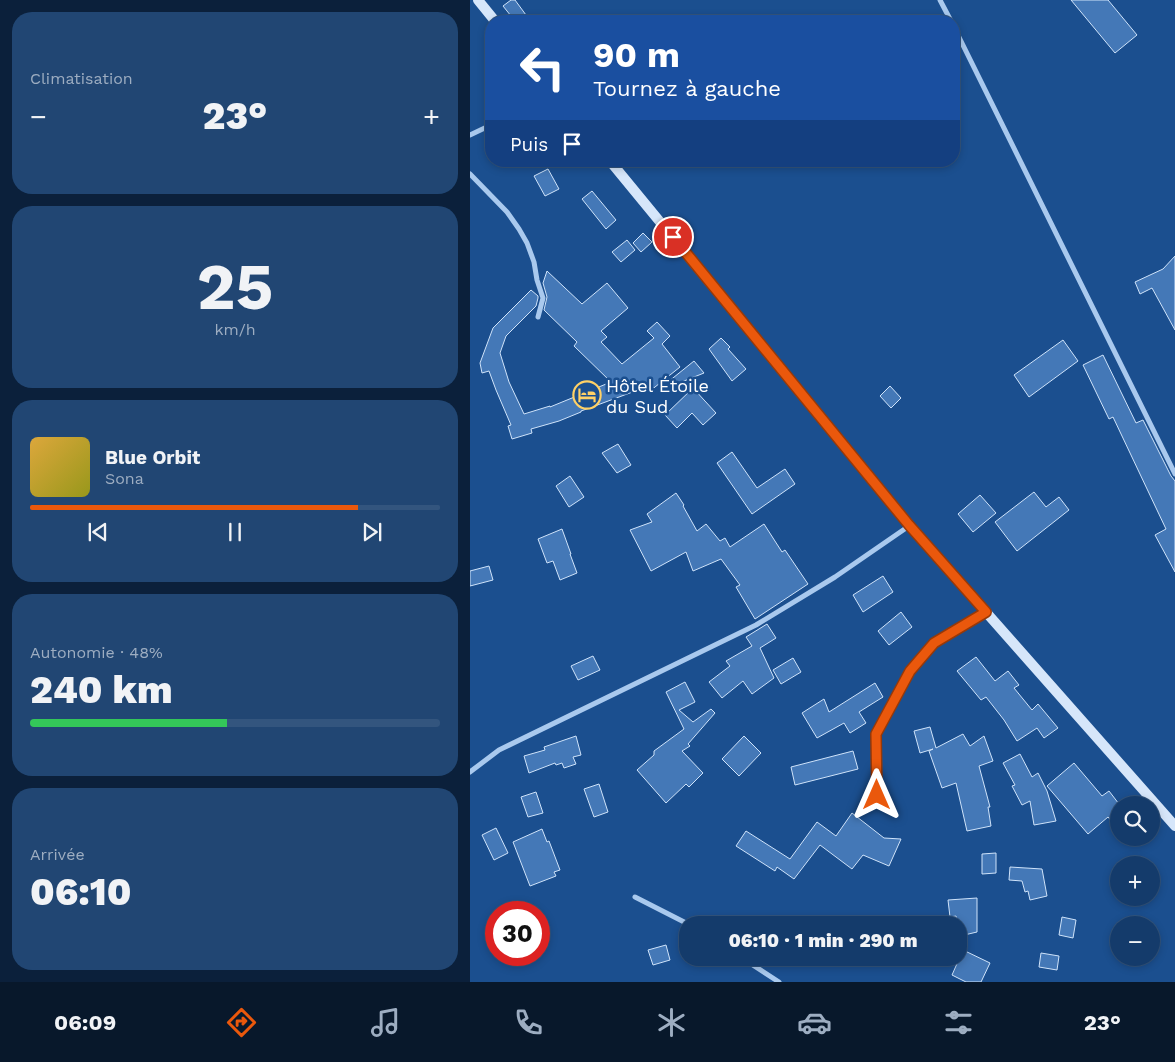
<!DOCTYPE html>
<html lang="fr">
<head>
<meta charset="utf-8">
<style>
	body { margin:0; font-family:"Work Sans",sans-serif; background:#214673; color:#f1f3f6; height:100vh; display:flex; flex-direction:column; font-size:19px; white-space:nowrap }
	* { box-sizing:border-box; margin:0 }
	p { font-size:16px; color:#9dadc1 }
	.icon { flex:none; width:28px; height:28px; fill:none; stroke:currentColor; stroke-width:2; stroke-linecap:round; stroke-linejoin:round }
	.map { position:relative; flex:1; overflow:hidden }
	.details { display:flex; flex-direction:column; gap:12px; padding:12px; background:#0b203b; width:470px }
	.details>* { flex:none }
	.top-card { position:absolute; left:15px; top:15px; width:475px; height:152px; border-radius:20px; box-shadow:0 2px 8px #0003,0 0 0 1px #33557e; background:#1a4fa0; color:#fff; overflow:hidden }
	.controls { position:absolute; left:640px; top:796px; display:grid; gap:10px }
	.controls a { display:grid; place-items:center; width:50px; height:50px; border-radius:50%; background:#143b6b; box-shadow:0 2px 8px #0003,0 0 0 1px #33557e; font-size:25px }
	.speed { position:absolute; left:15px; top:901px; display:flex; gap:10px; font-size:25px; font-weight:700; text-align:center }
	.speed>* { display:grid; place-content:center; width:65px; height:65px; border-radius:50%; background:#143b6b; box-shadow:0 2px 8px #0003,0 0 0 1px #33557e; line-height:1 }
	.speed .limit { border:8px solid #d22; background:#fff; color:#111 }
	.pin { position:absolute; display:grid; place-items:center; width:42px; height:42px; color:#fff; margin:-21px; border:2px solid #fff; border-radius:50%; box-shadow:0 1px 5px #0007 }
	.me { position:absolute; width:55px; margin:-28px; rotate:0deg; stroke-linejoin:round; filter:drop-shadow(0 0 4px #0008) }
	.turn { display:flex; align-items:center; gap:18px; height:105px; padding:0 25px; font-size:22px }
	.turn .icon { width:65px; height:65px; stroke-width:2.5 }
	.turn b { display:block; font-size:35px; line-height:42px }
	.then { display:flex; align-items:center; height:48px; padding:0 25px; background:#0003; gap:10px; font-size:19px }
	.big { font-size:38px; font-weight:800; line-height:1.1 }
	.details .tile { flex:1; display:flex; flex-direction:column; justify-content:center; gap:8px; min-width:0; padding:0 18px; border-radius:20px; background:#214673 }
	.details .dial { align-items:center; gap:0 }
	.dial b { font-size:65px; line-height:1 }
	.song { display:flex; align-items:center; gap:15px }
	.cover { width:60px; height:60px; border-radius:8px; background:linear-gradient(135deg,hsl(40 70% 55%),hsl(60 70% 35%)) }
	.played { height:5px; border-radius:2px; background:linear-gradient(90deg,#ea580c 80%,#33557e 80%) }
	.keys { display:flex; justify-content:space-around; direction:ltr }
	.heat { display:flex; justify-content:space-between; align-items:center; font-size:28px; direction:ltr }
	.charge { height:8px; border-radius:4px; background:linear-gradient(90deg,#34c759 48%,#33557e 0) }
	.trip { position:absolute; left:209px; top:916px; width:288px; height:50px; border-radius:20px; background:#143b6b; box-shadow:0 2px 8px #0003,0 0 0 1px #33557e; font-weight:800; line-height:50px; text-align:center }
	.tabs { display:flex; height:80px; justify-content:space-around; align-items:center; background:#08182b; color:#9dadc1 }
	.tabs .icon { width:35px; height:35px }
	.tabs .selected { color:#ea580c }
	.tabs b { font-size:22px; color:#f1f3f6 }
	main { display:flex; flex:1; min-height:0 }
	.map>svg:first-child { display:block }
	.building { fill:#4478b7; stroke:#cfe3fa }
	.lines { fill:none; stroke-linecap:round; stroke-linejoin:round }
	.street { stroke:#a9c9ee; stroke-width:5 }
	.secondary { stroke:#d6e6fa; stroke-width:10 }
	.route-casing { stroke:#983908; stroke-width:12 }
	.route { stroke:#ea580c; stroke-width:9 }
	.labels { text-anchor:middle; dominant-baseline:central; stroke-width:5; stroke-linejoin:round; paint-order:stroke }
	.poi-label { font-size:18px; fill:#fff; stroke:#1b4f8f; text-anchor:start }
</style>
</head>
<body>
<main>
<section class="details">
<div class="tile"><p>Climatisation</p>
<div class="heat"><a>−</a><b class="big">23°</b><a>+</a></div>
</div>
<div class="tile dial"><b>25</b><p>km/h</p></div>
<div class="tile">
<div class="song"><i class="cover"></i><div><b>Blue Orbit</b><p>Sona</p></div></div>
<div class="played"></div>
<div class="keys"><svg class="icon" aria-label="previous" viewBox="0 0 24 24"><path d="M18 5L8 12l10 7zM5 5v14"/></svg><svg class="icon" aria-label="pause" viewBox="0 0 24 24"><path d="M8 5v14M16 5v14"/></svg><svg class="icon" aria-label="next" viewBox="0 0 24 24"><path d="M6 5l10 7-10 7zM19 5v14"/></svg></div>
</div>
<div class="tile"><p>Autonomie · 48%</p><b class="big">240 km</b><div class="charge"></div></div>
<div class="tile"><p>Arrivée</p><b class="big">06:10</b></div>
</section>
<div class="map">
<svg width="705" height="982" viewBox="0 0 705 982">
	<rect width="100%" height="100%" fill="#1b4f8f"/>
	<path class="building" d="M 41,0 L 45,0 L 56,15 L 48,21 L 45,21 L 33,6 Z
		M 601,0 L 638,0 L 667,35 L 645,53 Z
		M 78,169 L 89,189 L 75,196 L 64,176 Z
		M 122,191 L 146,220 L 136,229 L 112,199 Z
		M 173,233 L 182,242 L 171,252 L 163,243 Z
		M 157,240 L 165,250 L 151,262 L 142,252 Z
		M 705,256 L 705,330 L 682,288 L 670,294 L 665,282 L 693,269 Z
		M 77,271 L 112,304 L 137,283 L 158,308 L 131,331 L 137,337 L 131,342 L 152,364 L 184,338 L 177,331 L 187,322 L 200,336 L 192,344 L 210,367 L 180,391 L 176,387 L 122,407 L 111,411 L 111,412 L 89,421 L 61,429 L 62,433 L 42,439 L 38,426 L 41,425 L 26,390 L 19,371 L 12,373 L 10,363 L 23,328 L 61,290 L 68,296 L 68,298 L 66,306 L 36,336 L 30,353 L 39,382 L 54,414 L 80,406 L 80,407 L 141,382 L 104,346 L 107,342 L 74,310 L 77,297 L 73,283 Z
		M 251,338 L 260,347 L 258,349 L 276,369 L 262,381 L 239,349 Z
		M 593,340 L 608,361 L 559,397 L 544,375 Z
		M 633,355 L 666,423 L 673,420 L 701,476 L 705,481 L 705,572 L 685,535 L 696,529 L 643,417 L 639,419 L 613,365 Z
		M 224,361 L 234,373 L 194,389 L 193,386 Z
		M 420,386 L 431,398 L 421,408 L 410,396 Z
		M 223,388 L 246,413 L 233,425 L 222,413 L 207,428 L 195,415 Z
		M 148,444 L 161,465 L 147,473 L 132,453 Z
		M 262,452 L 287,488 L 315,469 L 325,484 L 282,514 L 247,463 Z
		M 100,476 L 114,497 L 99,507 L 86,486 Z
		M 564,492 L 576,507 L 589,497 L 599,510 L 547,551 L 525,522 Z
		M 206,493 L 214,505 L 213,506 L 227,531 L 236,524 L 250,541 L 255,538 L 260,547 L 294,524 L 312,552 L 315,550 L 338,584 L 285,619 L 266,587 L 270,585 L 251,559 L 223,571 L 216,552 L 181,571 L 160,530 L 182,522 L 177,514 Z
		M 510,495 L 526,513 L 503,532 L 488,514 Z
		M 92,529 L 101,554 L 100,554 L 107,573 L 90,580 L 83,561 L 77,563 L 68,539 Z
		M 19,566 L 23,580 L 0,586 L 0,571 Z
		M 413,576 L 423,592 L 393,612 L 383,595 Z
		M 431,612 L 442,627 L 419,645 L 408,631 Z
		M 297,624 L 306,638 L 290,648 L 304,678 L 282,694 L 273,681 L 252,698 L 239,682 L 260,666 L 256,661 L 282,646 L 276,637 Z
		M 123,656 L 130,670 L 108,680 L 101,666 Z
		M 506,657 L 525,681 L 538,671 L 549,685 L 544,688 L 562,710 L 568,704 L 588,728 L 574,738 L 567,728 L 547,741 L 534,720 L 516,697 L 511,700 L 487,671 Z
		M 323,658 L 331,672 L 311,684 L 303,670 Z
		M 215,682 L 225,702 L 209,710 L 223,722 L 241,709 L 245,713 L 218,744 L 220,746 L 212,751 L 233,773 L 219,787 L 216,784 L 196,803 L 167,770 L 184,755 L 184,751 L 214,729 L 196,692 Z
		M 405,683 L 413,697 L 389,712 L 396,723 L 380,733 L 374,723 L 347,738 L 332,713 L 354,699 L 359,712 Z
		M 460,727 L 466,748 L 493,734 L 500,746 L 514,736 L 523,761 L 509,766 L 520,807 L 518,807 L 521,826 L 497,831 L 486,783 L 472,788 L 459,751 L 463,749 L 450,753 L 444,731 Z
		M 106,736 L 111,755 L 103,757 L 106,764 L 94,768 L 92,763 L 86,765 L 85,763 L 59,773 L 54,756 L 75,750 L 74,747 Z
		M 274,736 L 291,753 L 269,776 L 252,759 Z
		M 383,751 L 388,769 L 325,785 L 321,767 Z
		M 550,754 L 562,777 L 568,773 L 577,791 L 586,821 L 564,825 L 560,801 L 552,805 L 542,786 L 545,785 L 533,763 Z
		M 604,763 L 632,796 L 639,791 L 649,804 L 649,830 L 638,817 L 618,834 L 577,786 Z
		M 129,784 L 138,812 L 124,817 L 114,789 Z
		M 66,792 L 73,813 L 58,817 L 51,797 Z
		M 382,813 L 414,838 L 431,839 L 419,866 L 393,855 L 382,869 L 350,845 L 324,879 L 307,867 L 305,871 L 266,846 L 276,831 L 320,859 L 347,822 L 366,836 Z
		M 26,828 L 38,853 L 24,860 L 12,835 Z
		M 72,829 L 77,842 L 79,841 L 90,870 L 84,872 L 86,876 L 60,886 L 43,842 Z
		M 526,853 L 526,873 L 512,874 L 512,854 Z
		M 540,867 L 572,869 L 577,896 L 560,900 L 558,891 L 555,892 L 552,881 L 539,880 Z
		M 507,898 L 507,932 L 490,936 L 486,916 L 480,917 L 478,900 Z
		M 592,917 L 606,920 L 603,938 L 589,935 Z
		M 196,945 L 200,960 L 183,965 L 178,950 Z
		M 493,950 L 520,963 L 511,982 L 496,982 L 482,975 Z
		M 571,953 L 589,956 L 587,970 L 569,967 Z"/>
	<g class="lines">
		<path class="street" d="M 470,0 L 481,21
			M 484,27 L 705,474
			M 0,135 L 21,125
			M 0,174 L 37,212 L 49,229 L 57,243 L 64,262 L 67,280 L 73,298 L 68,317
			M 0,772 L 29,750 L 286,625 L 365,577 L 439,526
			M 407,795 L 406,734 L 440,671 L 464,643 L 515,612
			M 165,897 L 220,925
			M 272,958 L 309,982"/>
		<path class="secondary" d="M 8,0 L 25,21
			M 140,161 L 439,525 L 705,826"/>
	</g>
	<g class="lines">
		<g class="route-casing">
			<path id="route" d="M 203,237 L 439,525 L 516,612 L 464,643 L 440,671 L 406,734 L 407,795"/>
		</g>
		<use href="#route" class="route"/>
	</g>
	<defs>
		<g id="hotel-ring" transform="scale(1.4375)"><circle r="9.5" fill="#1b4f8f" stroke="#ffd166" stroke-width="1.5"/><path d="M-6-4.5h1.5V1H6V5H4.5V3h-9V5H-6ZM-4 0a1.8 1.8 0 1 1 3.6 0ZM.5 0V-2.5h3Q6-2.5 6 0Z" fill="#ffd166"/></g>
	</defs>
	<g fill-rule="evenodd">
		<use href="#hotel-ring" x="117" y="395"/>
	</g>
	<g class="labels">
		<g class="poi-label">
			<text x="136" y="385">Hôtel Étoile<tspan x="136" dy="21">du Sud</tspan></text>
		</g>
	</g>
</svg>
<div class="controls">
<a><svg class="icon" aria-label="search" viewBox="0 0 24 24"><circle cx="10" cy="10" r="6"/><path d="M15 15l6 6"/></svg></a>
<a>+</a>
<a>−</a>
</div>
<div class="speed"><div class="limit">30</div></div>
<div class="pin" style="left:203px;top:237px;background:#d93025"><svg class="icon" aria-label="arrive" viewBox="0 0 24 24"><path d="M6 21V4h12l-3 4 3 4H6"/></svg></div>
<svg class="me" style="left:407px;top:795px" viewBox="-20 -20 40 40"><path d="M0-17L14 15 0 8-14 15z" fill="#ea580c" stroke="#fff" stroke-width="4"/></svg>
<div class="trip">06:10 · 1 min · 290 m</div>
<div class="top-card">
<div class="turn"><svg class="icon" aria-label="left" viewBox="0 0 24 24"><path d="M17 20v-9H6M10 6l-5 5 5 5"/></svg><div><b>90 m</b>Tournez à gauche</div></div>
<div class="then">Puis<svg class="icon" aria-label="arrive" viewBox="0 0 24 24"><path d="M6 21V4h12l-3 4 3 4H6"/></svg></div>
</div>
</div>
</main>
<nav class="tabs">
<b>06:09</b>
<svg class="icon selected" aria-label="directions" viewBox="0 0 24 24"><path d="M12 3l9 9-9 9-9-9zM9 14v-3h6M13 9l2 2-2 2"/></svg>
<svg class="icon" aria-label="music" viewBox="0 0 24 24"><path d="M9 18V5l10-2v13"/><circle cx="6" cy="18" r="3"/><circle cx="16" cy="16" r="3"/></svg>
<svg class="icon" aria-label="phone" viewBox="0 0 24 24"><path d="M5 4h4l2 5-3 2q2 4 5 5l2-3 5 2v4C11 20 4 13 5 4z"/></svg>
<svg class="icon" aria-label="climate" viewBox="0 0 24 24"><path d="M12 3v18M4 7l16 10M4 17L20 7"/></svg>
<svg class="icon" aria-label="car" viewBox="0 0 24 24"><path d="M5 17H2v-5l4-1 3-4h7l3 4 3 1v5h-3M9 17h6M6 11h13"/><circle cx="7" cy="17" r="2"/><circle cx="17" cy="17" r="2"/></svg>
<svg class="icon" aria-label="filters" viewBox="0 0 24 24"><path d="M4 7h16M4 17h16"/><circle cx="9" cy="7" r="2"/><circle cx="15" cy="17" r="2"/></svg>
<b>23°</b>
</nav>
</body>
</html>
